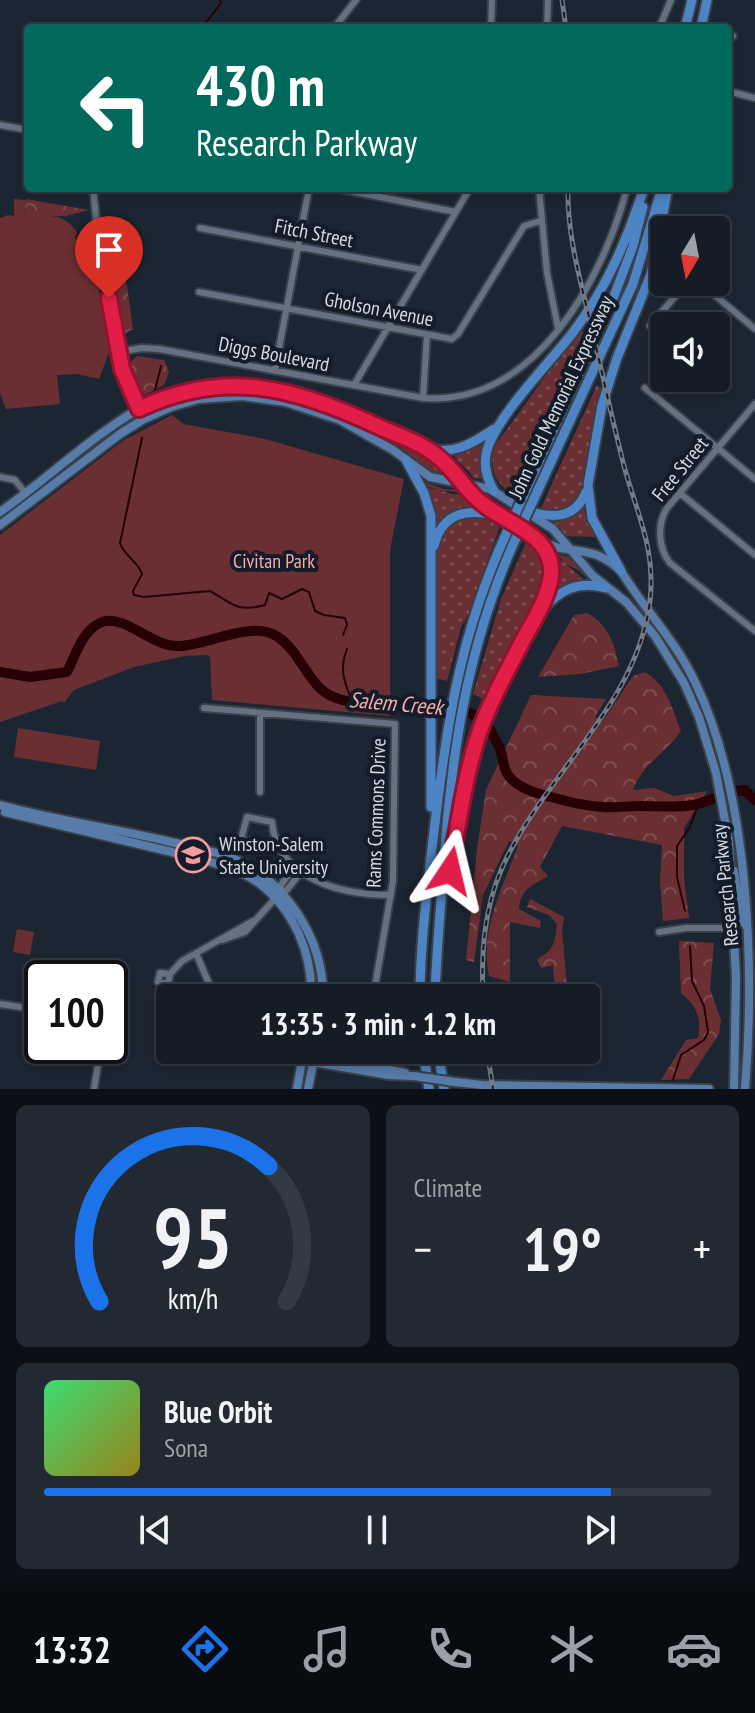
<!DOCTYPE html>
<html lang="en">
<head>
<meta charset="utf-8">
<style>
	body { margin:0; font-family:"PT Sans Narrow",sans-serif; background:#222932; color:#f1f3f6; height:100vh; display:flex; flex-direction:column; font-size:30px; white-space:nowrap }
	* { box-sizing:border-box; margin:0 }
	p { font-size:26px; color:#9da1a7 }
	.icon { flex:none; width:44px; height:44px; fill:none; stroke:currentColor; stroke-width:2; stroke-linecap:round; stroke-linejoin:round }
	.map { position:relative; height:1089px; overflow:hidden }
	.details { display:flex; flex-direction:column; gap:16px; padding:16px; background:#0c0f15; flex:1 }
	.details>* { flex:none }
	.hud { position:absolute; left:24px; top:24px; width:708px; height:168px; border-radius:8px; box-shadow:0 4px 12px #0003,0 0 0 2px #343a43; background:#00695c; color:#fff; overflow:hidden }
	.needle { width:52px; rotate:190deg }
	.controls { position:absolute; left:650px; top:216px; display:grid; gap:16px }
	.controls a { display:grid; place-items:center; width:80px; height:80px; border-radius:8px; background:#151c26; box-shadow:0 4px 12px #0003,0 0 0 2px #343a43; font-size:40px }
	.speed { position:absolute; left:24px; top:960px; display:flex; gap:16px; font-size:40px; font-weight:700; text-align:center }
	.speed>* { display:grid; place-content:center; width:104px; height:104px; border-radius:50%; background:#151c26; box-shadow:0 4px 12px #0003,0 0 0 2px #343a43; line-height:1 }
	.speed .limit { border:4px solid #111; border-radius:12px; background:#fff; color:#111 }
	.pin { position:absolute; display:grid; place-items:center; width:68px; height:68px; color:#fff; margin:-82px -34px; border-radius:50% 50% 50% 0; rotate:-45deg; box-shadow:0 0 8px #0007 }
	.pin .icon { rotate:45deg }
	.me { position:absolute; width:88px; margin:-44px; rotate:10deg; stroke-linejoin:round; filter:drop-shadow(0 0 6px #0008) }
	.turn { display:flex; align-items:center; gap:28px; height:168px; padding:0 40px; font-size:36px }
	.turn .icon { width:104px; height:104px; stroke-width:2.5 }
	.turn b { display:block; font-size:56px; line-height:68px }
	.big { font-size:60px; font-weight:700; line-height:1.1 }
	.details .card { flex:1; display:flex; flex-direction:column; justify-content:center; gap:12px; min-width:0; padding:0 28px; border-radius:12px; background:#222932 }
	.details .dial { align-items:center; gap:0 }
	.dial svg { height:208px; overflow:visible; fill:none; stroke:#343a43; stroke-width:7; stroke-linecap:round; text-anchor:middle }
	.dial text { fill:#f1f3f6; stroke:none }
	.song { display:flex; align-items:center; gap:24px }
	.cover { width:96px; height:96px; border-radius:12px; background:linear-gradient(135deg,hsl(140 70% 55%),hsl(50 70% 35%)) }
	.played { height:8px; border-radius:4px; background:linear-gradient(90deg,#1a73e8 85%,#343a43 85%) }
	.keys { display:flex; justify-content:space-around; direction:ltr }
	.heat { display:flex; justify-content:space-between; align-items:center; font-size:44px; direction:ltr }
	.details .tiles { flex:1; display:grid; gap:16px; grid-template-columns:1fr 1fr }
	.card:last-child { grid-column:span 2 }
	.trip { position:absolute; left:156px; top:984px; width:444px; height:80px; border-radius:8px; background:#151c26; box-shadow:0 4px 12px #0003,0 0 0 2px #343a43; font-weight:700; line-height:80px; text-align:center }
	.tabs { display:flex; height:128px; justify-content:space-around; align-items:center; background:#080b0f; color:#9da1a7 }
	.tabs .icon { width:56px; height:56px }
	.tabs .selected { color:#1a73e8 }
	.tabs b { font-size:36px; color:#f1f3f6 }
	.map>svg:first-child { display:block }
	.grass { fill:url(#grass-dots) }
	.forest { fill:url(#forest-crowns) }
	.park { fill:#6a2f33 }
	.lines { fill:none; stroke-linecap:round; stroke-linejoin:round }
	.stream { stroke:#270004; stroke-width:2 }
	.river { stroke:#270004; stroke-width:10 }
	.minor-casing { stroke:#38404a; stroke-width:10 }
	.major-casing { stroke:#38404a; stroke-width:12 }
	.highway-casing { stroke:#38404a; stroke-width:13 }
	.minor { stroke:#657180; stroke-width:6 }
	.major { stroke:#577ca9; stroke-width:8 }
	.highway { stroke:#4e83c4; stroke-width:9 }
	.rail-casing { stroke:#727a85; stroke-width:5 }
	.rail { stroke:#131c28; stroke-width:2; stroke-dasharray:6; stroke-linecap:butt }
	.major-bridge-casing { stroke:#38404a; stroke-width:12; stroke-linecap:butt }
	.highway-bridge-casing { stroke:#38404a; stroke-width:13; stroke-linecap:butt }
	.major-bridge { stroke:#577ca9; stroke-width:8 }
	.highway-bridge { stroke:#4e83c4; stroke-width:9 }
	.route-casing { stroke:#92132f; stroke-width:20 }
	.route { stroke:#e11d48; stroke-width:14 }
	.labels { text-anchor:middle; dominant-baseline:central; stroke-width:8; stroke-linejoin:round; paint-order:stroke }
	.street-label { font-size:20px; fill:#d4dbe3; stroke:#131c28 }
	.park-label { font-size:20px; fill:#f7aaac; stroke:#131c28 }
	.poi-label { font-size:20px; fill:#d4dbe3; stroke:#131c28; text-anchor:start }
	.water-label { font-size:22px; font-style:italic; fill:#faadaf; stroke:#131c28 }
</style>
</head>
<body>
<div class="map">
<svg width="755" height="1089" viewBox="0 0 755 1089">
	<defs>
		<pattern id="grass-dots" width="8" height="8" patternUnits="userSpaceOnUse" patternTransform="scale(2)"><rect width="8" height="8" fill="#6a2f33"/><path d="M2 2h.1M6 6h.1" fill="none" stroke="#7e4d50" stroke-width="1.8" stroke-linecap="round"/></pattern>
		<pattern id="forest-crowns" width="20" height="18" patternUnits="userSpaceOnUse" patternTransform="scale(2)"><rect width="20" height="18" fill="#6a2f33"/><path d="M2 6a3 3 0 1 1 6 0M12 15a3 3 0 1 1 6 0" fill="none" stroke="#7e4d50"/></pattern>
	</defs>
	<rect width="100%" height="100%" fill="#1c2632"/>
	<path class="grass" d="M 582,331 L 586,333 L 515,496 C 495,484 489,470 494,447 L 560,356 Z
		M 597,385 L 601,389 C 588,427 592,471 573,507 L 557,513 L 540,510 Z
		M 236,389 C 296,393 413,432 452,478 L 431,472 L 395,443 L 320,410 L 219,394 L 219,392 Z
		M 482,445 L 484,446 L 481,464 L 483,479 L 473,478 C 469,467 458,465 454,455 Z
		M 422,481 L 444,489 L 462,490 L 463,493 L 439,490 L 452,494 L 466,495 L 475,507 L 459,511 L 434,532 L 426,488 L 438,489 L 424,486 Z
		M 584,505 L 596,537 L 566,536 L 554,523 L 571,517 Z
		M 462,516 L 480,517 L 500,526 L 469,613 L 461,627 L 447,681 L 436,678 L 437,552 C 439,535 447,524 462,516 Z
		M 526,542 L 541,555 L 543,584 L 488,701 L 473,694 L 501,599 Z
		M 553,554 L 565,564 L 558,555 L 571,557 L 589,580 L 578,570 L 566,564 L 583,579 L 552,590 L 556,573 Z"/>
	<path class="forest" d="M 26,199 L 89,210 L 66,216 L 24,217 Z
		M 118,251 L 127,286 L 133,329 L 123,335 L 119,329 L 104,255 Z
		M 137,356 L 164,360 L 169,372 L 164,385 L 144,395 C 133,386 129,377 130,363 Z
		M 588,613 C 609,627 614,642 619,666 L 580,674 L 538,677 L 574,615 Z
		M 645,672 C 667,685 672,708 681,731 C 666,753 642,764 633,790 L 654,788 L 674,796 L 707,791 L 684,828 L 684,878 L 689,918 L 663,921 L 660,880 L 662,845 L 562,826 L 540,867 L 548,876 C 533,885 520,889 519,909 L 541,921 L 540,928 L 510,922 L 510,982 L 489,976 C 479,929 503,888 518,846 L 509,841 L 483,895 L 474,962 L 466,960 L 477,848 L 486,790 L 531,695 L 606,699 L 595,717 L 602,722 L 633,676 Z
		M 530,899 L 564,917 L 562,931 L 568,998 L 559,998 L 555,990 L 553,965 L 541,968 L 537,959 C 554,951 555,942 557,924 L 549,915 L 527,907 Z
		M 679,941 L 714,943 L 710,989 L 721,1020 L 719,1034 L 689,1079 L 661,1080 L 686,1040 L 698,1038 C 702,1017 697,1007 681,993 Z"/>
	<path class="park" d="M 14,199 L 26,200 L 24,217 C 46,216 62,211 77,232 L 75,238 L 89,253 L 93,263 L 108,332 L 110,350 L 99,379 L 77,374 L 57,375 L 60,404 L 6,409 L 0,393 L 0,218 L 8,215 L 14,216 Z
		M 172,415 L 184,424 L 265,439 L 404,479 L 390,550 L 390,716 L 212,700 L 210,658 L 208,655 L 185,656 L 134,667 L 74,690 L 64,703 L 62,701 L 0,722 L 0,535 L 124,440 Z
		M 18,728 L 100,741 L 96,770 L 14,757 Z
		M 17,929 L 34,932 L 30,955 L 13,952 Z"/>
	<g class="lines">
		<path class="stream" d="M 202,28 L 221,3 L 220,0
			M 155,390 L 161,366
			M 142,438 L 120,543 C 124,556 138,561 142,574 L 133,591 L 134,595 L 144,597 L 210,591 C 232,603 236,613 265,605 L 269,593 L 282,599 L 302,589 L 309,592 L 315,611 L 324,615 L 345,618 L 347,625 L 343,635
			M 347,649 C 339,670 344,681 352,701
			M 685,911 L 677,877 L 677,846 L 690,827 L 698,805
			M 673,1080 L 681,1055 L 704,1040 L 708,1032 L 704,1006 L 692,981 L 690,946"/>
		<path class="river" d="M 0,672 L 30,677 L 67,672 C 76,654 84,626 105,621 C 127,617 152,646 178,646 C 207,646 251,619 278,637 C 302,653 308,688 336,698 C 383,714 438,687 483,721 C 490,726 492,734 496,741 C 504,754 501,756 505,769 C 511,787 538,794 555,798 C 569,802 587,806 602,807 C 614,808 627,806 639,806 C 657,806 675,808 693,805 C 710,802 726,791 745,790 L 755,800"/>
		<g class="minor-casing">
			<path id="minor" d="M 334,28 L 356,0
				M 491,28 L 492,0
				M 547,28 L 548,0
				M 659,28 L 671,0
				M 728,41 L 733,36
				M 728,91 L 755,98
				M 0,125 L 28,130
				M 93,188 L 98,237 L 122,369 L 127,386 L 144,419
				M 335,188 L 456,212
				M 539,188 L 547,273 L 558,328
				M 200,228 L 422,270
				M 699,282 L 755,329
				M 199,292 L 452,339 L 458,334 L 524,226 L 540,221
				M 650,326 L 687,282
				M 118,352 L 142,348 L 159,349 L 423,398 C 534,407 603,280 627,188
				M 275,370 L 309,188
				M 354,385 L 470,188
				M 645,388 L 755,479
				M 423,398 L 427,335
				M 755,404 L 667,508 C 657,524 658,548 670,563 L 755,631
				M 0,477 L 15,480 L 26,494
				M 681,494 L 755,555
				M 204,708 L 395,724 L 393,881 L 373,998
				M 260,713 L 260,792
				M 275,840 L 262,844 L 241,839 L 247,817 L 272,822 C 277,880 343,895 391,895
				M 281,892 L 281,885 L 294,867
				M 659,932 L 686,928 L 733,928
				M 222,940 L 245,932 L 281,892 L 286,891 L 301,872
				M 196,953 L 215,998
				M 170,974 L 160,973 L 158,982 L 168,984 L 170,974 L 182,961 L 253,921
				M 0,1004 L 42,1010
				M 226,1050 L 233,1053 L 240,1050
				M 257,1050 L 302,1060
				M 287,1050 L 303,1053
				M 367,1050 L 369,1058 L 378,1066
				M 345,1061 L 357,1056 L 362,1050
				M 94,1089 L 101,1046"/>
		</g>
		<g class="major-casing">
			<path id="major" d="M 0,512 C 46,480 88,439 137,410 C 236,353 333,405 425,448 C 448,460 459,483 478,500 C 496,517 519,530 541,541 C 571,557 591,542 621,571 C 644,609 676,641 695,682 C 749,794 755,966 745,1089
				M 0,525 L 120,434 L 144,419 L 171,407 L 199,399 L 242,396 L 285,402 L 340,420 L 393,450 L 430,477 L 490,489 L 553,529 L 593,576 L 626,602 L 655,636 L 684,683 L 699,717 L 716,773 L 729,842 L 736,978 L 734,1089
				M 0,805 C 55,820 112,828 167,841 C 188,846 211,850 232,858 C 286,880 324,940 323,998
				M 5,812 L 201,859 C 221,865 242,871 259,883 C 294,910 313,954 311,998
				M 734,871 L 741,918 L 747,927
				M 303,1053 L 405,1073
				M 302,1060 L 389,1075 L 414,1076
				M 455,1082 L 482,1085 L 709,1089
				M 297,1089 L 303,1055
				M 308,1089 L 314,1059"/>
		</g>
		<g class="highway-casing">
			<path id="highway" d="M 685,28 L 692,0
				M 701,28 L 707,0
				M 425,448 C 452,456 472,444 494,429
				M 406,460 L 424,493 L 431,516 L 431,807
				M 494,491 C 487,479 483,464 487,450 C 498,414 550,363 574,331 C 607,287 627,240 644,188
				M 523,497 L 614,296 L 633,246 L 643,207
				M 532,503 L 633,284 L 662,188
				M 530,512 C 554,518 575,519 586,492
				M 434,546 C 442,512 468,508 498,516
				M 621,571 L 592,518 L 588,485 L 602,405 L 617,358 L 651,274 L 668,188
				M 541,611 C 560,590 577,580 606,588
				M 447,888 L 466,780 L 479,734 L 495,696 L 536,617 L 550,579 L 550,559 L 540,541
				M 420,998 C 420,945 427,892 433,840 C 446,728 459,636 507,532
				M 435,998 C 436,961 439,925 442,888 C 450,764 464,652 516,538
				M 423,1050 L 429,1089
				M 438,1050 L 444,1089"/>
		</g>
		<use href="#minor" class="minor"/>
		<use href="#major" class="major"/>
		<use href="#highway" class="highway"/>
		<g class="rail-casing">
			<path id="rail" d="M 562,0 L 566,28
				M 483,998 C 481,953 484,909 502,868 C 543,775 637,706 650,601 C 656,549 637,514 624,466 C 612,419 602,372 591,325 C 580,279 567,235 568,188
				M 487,1050 L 493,1089"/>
		</g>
		<use href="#rail" class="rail"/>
		<g class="major-bridge-casing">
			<path id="major-bridge" d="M 414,1076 L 455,1082"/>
		</g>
		<g class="highway-bridge-casing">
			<path id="highway-bridge" d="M 507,532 L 523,497
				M 516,538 L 532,503"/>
		</g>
		<use href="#major-bridge" class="major-bridge"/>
		<use href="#highway-bridge" class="highway-bridge"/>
	</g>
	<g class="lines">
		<g class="route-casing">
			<path id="route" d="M 109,298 L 122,369 L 139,409 C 225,368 296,388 377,426 C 397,435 420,442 437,456 C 455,469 465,491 483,504 C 506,523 548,534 551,567 C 553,591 534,620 523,640 C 509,667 494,694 483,722 C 465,770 459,821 450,871"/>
		</g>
		<use href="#route" class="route"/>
	</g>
	<defs>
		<g id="university-ring" transform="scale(1.8)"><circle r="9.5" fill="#131c28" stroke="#f59b9e" stroke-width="1.5"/><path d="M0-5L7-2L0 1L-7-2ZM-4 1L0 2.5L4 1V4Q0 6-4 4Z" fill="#f59b9e"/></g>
	</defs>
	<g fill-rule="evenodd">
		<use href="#university-ring" x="193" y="855"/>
	</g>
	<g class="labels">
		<g class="street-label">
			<text transform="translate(314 233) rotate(11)">Fitch Street</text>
			<text transform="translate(379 309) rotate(11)">Gholson Avenue</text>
			<text transform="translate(274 354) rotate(11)">Diggs Boulevard</text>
			<text transform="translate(561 397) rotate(-65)">John Gold Memorial Expressway</text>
			<text transform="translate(680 469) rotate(-51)">Free Street</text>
			<text transform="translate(376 813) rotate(-88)">Rams Commons Drive</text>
			<text transform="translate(725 885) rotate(-96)">Research Parkway</text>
		</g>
		<g class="park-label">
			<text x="274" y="561">Civitan Park</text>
		</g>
		<g class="poi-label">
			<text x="219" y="844">Winston-Salem<tspan x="219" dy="23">State University</tspan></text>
		</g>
		<g class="water-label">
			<text transform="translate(396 703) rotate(5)">Salem Creek</text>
		</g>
	</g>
</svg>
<div class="controls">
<a><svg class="needle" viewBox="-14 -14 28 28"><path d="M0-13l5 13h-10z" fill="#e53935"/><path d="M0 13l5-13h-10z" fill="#9da1a7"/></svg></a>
<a><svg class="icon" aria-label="sound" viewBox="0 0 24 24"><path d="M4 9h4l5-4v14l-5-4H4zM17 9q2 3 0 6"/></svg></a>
</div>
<div class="speed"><div class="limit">100</div></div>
<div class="pin" style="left:109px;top:298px;background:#d93025"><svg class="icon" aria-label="arrive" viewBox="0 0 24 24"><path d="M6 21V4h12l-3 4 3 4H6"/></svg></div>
<svg class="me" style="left:450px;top:871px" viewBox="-20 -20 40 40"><path d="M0-17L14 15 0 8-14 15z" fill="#e11d48" stroke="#fff" stroke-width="4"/></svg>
<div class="trip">13:35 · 3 min · 1.2 km</div>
<div class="hud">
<div class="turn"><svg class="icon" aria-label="left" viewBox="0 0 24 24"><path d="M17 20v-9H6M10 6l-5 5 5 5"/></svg><div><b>430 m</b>Research Parkway</div></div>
</div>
</div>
<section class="details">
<div class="tiles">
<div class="card dial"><svg viewBox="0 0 100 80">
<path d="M14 69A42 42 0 1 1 86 69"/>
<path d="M14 69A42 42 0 0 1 79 17" stroke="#1a73e8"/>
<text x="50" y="56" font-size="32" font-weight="700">95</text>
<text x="50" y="72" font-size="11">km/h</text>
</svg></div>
<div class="card"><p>Climate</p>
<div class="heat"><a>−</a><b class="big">19°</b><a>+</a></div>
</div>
<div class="card">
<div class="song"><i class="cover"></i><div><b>Blue Orbit</b><p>Sona</p></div></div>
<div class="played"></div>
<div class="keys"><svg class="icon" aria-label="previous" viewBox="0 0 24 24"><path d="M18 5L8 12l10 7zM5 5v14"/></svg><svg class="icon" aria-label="pause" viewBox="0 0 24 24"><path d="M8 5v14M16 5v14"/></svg><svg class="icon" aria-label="next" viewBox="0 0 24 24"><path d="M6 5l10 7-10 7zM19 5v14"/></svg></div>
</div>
</div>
</section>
<nav class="tabs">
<b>13:32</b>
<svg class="icon selected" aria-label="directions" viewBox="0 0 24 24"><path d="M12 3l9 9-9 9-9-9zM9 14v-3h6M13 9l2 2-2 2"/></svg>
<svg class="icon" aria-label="music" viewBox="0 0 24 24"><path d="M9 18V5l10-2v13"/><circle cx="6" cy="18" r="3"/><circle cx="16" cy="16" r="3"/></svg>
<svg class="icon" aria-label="phone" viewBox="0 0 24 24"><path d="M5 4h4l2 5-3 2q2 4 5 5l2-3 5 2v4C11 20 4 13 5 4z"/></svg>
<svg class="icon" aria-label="climate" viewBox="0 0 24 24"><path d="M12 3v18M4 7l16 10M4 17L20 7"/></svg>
<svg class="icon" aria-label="car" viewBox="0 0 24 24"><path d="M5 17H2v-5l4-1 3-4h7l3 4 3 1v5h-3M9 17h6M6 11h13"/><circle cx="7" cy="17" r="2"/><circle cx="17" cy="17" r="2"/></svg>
</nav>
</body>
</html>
